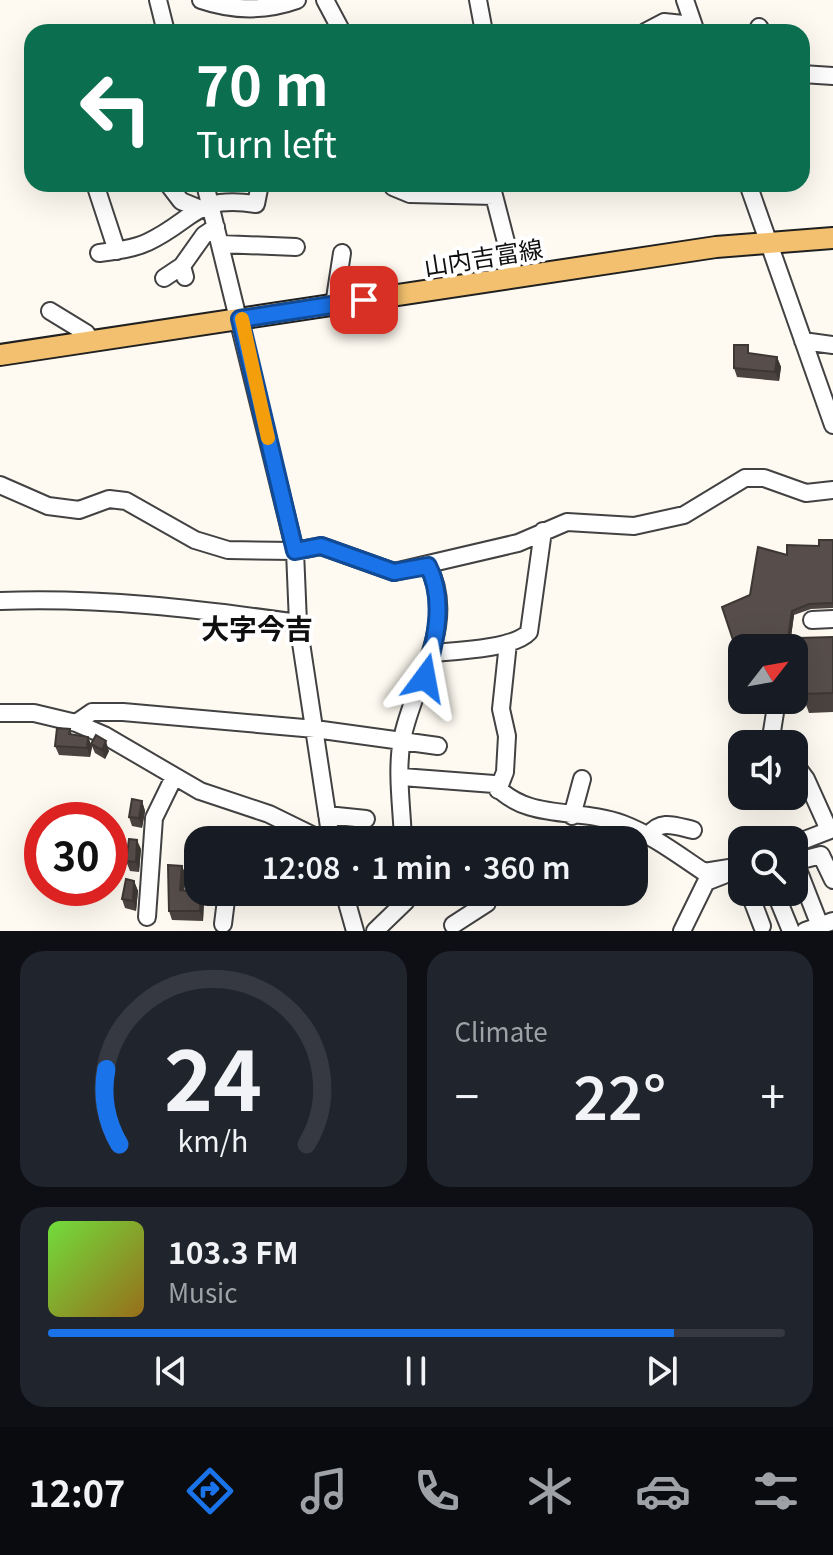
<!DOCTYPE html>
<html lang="en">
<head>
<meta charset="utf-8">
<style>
	body { margin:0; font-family:Georgia,"Noto Sans JP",serif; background:#20242c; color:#f1f3f6; height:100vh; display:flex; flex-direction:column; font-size:30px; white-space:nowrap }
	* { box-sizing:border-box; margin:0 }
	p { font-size:26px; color:#9ea1a6 }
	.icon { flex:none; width:44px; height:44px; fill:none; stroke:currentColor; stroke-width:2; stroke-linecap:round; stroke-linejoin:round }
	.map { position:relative; height:931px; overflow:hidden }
	.side { display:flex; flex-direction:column; gap:20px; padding:20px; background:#0d0f14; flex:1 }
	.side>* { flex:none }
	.guide { position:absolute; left:24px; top:24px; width:786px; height:168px; border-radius:24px; box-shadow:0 8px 32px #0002; background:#0b6e4f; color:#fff; overflow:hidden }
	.needle { width:52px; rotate:59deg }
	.controls { position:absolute; left:728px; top:634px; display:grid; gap:16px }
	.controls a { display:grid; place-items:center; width:80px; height:80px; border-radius:16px; background:#171b24; box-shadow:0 8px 32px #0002; font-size:40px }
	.speed { position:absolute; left:24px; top:802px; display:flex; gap:16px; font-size:40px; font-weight:700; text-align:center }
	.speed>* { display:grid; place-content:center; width:104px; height:104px; border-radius:50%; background:#171b24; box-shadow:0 8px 32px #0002; line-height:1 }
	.speed .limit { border:12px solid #d22; background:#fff; color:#111 }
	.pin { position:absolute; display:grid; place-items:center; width:68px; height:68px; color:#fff; margin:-34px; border-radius:16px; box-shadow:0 4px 12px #0006 }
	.me { position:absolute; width:88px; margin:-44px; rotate:13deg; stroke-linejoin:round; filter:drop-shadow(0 0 6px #0008) }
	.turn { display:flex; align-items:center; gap:28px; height:168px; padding:0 40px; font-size:36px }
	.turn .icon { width:104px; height:104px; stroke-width:2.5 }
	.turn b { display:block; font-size:56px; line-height:68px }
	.big { font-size:60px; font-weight:600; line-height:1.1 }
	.side .card { flex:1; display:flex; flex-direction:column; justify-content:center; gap:12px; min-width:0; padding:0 28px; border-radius:24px; background:#20242c }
	.side .dial { align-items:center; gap:0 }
	.dial svg { height:208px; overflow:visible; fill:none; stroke:#363941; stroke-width:7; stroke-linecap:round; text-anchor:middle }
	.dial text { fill:#f1f3f6; stroke:none }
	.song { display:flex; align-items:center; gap:24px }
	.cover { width:96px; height:96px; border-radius:12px; background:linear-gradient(135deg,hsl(100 70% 55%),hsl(40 70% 35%)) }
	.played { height:8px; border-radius:4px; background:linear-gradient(90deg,#1a73e8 85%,#363941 85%) }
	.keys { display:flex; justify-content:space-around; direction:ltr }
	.heat { display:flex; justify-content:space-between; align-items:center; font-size:44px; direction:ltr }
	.side .tiles { flex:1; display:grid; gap:20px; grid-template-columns:1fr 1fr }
	.card:last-child { grid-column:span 2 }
	.trip { position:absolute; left:184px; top:826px; width:464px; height:80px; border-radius:24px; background:#171b24; box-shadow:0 8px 32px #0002; font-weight:600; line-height:80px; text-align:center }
	.tabs { display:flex; height:128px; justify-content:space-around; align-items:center; background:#090b0e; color:#9ea1a6 }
	.tabs .icon { width:56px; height:56px }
	.tabs .selected { color:#1a73e8 }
	.tabs b { font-size:36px; color:#f1f3f6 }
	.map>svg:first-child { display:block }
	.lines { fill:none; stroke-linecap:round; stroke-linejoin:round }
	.minor-casing { stroke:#424242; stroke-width:20 }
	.major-casing { stroke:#202020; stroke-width:24 }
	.minor { stroke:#fff; stroke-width:16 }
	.major { stroke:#f2c06e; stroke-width:20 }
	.wall { fill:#4b4340 }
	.shaded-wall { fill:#3d3734 }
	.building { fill:#574e4b; stroke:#3d3734; stroke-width:2 }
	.route-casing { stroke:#114b97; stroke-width:20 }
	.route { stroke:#1a73e8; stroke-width:14 }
	.slow { stroke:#f59e0b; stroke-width:14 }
	.labels { text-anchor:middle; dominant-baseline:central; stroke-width:8; stroke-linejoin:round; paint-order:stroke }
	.street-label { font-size:24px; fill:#0f0f0f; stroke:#fff }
	.quarter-label { font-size:28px; font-weight:bold; fill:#0f0f0f; stroke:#fff }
</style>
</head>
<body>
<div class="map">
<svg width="833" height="931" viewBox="0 0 833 931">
	<rect width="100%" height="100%" fill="#fefaf1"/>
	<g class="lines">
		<g class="minor-casing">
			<path id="minor" d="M 158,0 L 166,32
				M 201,0 C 233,11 266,11 297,0
				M 325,0 L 342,32
				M 478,0 L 484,32
				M 685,0 L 696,32
				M 759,27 L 762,32
				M 645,32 L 664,22 L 693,25
				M 802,74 L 833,76
				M 168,184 L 181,201 L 198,208
				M 205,184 L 295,551 L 298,623 L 331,840
				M 491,184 L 515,277
				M 748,184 L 833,425
				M 96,187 L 117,251
				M 393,187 L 410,194 L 494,196
				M 221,244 L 296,247
				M 99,253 C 115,251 133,249 148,242 C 196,219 194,195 256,204 L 259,189
				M 185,277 L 182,266 L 204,235 L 216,227
				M 164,278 L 182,266
				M 334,305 L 342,253
				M 50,311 L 86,333 L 92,342
				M 803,341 L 833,345
				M 0,485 L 48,506 L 79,510 L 109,499 L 126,501 L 195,540 L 228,550 L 295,551 L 321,546 L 394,572 L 518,543 L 567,522 L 634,526 L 684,515 L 745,478 L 764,478 L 806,493 L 833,490
				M 0,601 C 99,597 200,609 298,623
				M 812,620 L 833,619
				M 432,653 C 455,651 514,649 529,632 L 543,531
				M 0,713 L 34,713 L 76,723 L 104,735 L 200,791 L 269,814 L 322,840
				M 76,723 L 92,712 L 123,712 L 315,729 L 438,746
				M 770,744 L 777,700
				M 794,763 L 806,779 L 829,830
				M 402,777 L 494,784 C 527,822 579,807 623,824 C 652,835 677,854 704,872 L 742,866
				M 498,790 L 505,772 L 507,736 L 501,709 L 508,643
				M 327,815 L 366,819
				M 572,816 L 582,779
				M 649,835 C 661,819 675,826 693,830
				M 403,840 C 402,809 396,771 402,740 C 412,684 459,625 428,566
				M 794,844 L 833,829
				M 794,862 L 821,855 L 833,880
				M 795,862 L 822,931
				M 344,892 L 355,931
				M 749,892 L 762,926
				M 775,892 L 791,931
				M 147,917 L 154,818 L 174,777
				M 223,924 L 227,892
				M 453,925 L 487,903
				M 375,931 L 406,901 L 405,892
				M 682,931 L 706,882 L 724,875
				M 805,931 L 833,921"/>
		</g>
		<g class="major-casing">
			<path id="major" d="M 0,355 L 716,247 L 833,238"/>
		</g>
		<use href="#minor" class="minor"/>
		<use href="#major" class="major"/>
	</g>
	<path class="wall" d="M 751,354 L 777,357 L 781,367 L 779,381 L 737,377 L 734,368 Z
		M 833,540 L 833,608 L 811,609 L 794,615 L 790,644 L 784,648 L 742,648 L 742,658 L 739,657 L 722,607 L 750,595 L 819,546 Z
		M 833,637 L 833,712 L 809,713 L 802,694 Z
		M 70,729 L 72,735 L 88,737 L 92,747 L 90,757 L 59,755 L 55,746 Z
		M 91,744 L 109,751 L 105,759 L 95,753 Z
		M 142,801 L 145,811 L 142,828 L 132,826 L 129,817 Z
		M 141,849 L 139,872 L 130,871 L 126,861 Z
		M 182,866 L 186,876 L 184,890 L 201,892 L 204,901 L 203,921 L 172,920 L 169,911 Z
		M 134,881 L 138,891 L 136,911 L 125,908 L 122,899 Z"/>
	<path class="shaded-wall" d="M 777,357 L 781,367 L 779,381 L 775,372 Z
		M 792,611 L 794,615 L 790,644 L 788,639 Z
		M 88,737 L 92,747 L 90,757 L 87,748 Z
		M 106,741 L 109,751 L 105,759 L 102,750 Z
		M 142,801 L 145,811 L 142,828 L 139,818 Z
		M 137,840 L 141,849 L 139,872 L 136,862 Z
		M 182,866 L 186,876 L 183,899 L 180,890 Z
		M 134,881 L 138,891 L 136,911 L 133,901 Z
		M 201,892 L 204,901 L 203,921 L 200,911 Z"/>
	<path class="building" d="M 734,345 L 748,345 L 748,353 L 777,357 L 775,372 L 734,368 Z
		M 819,540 L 833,540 L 833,604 L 831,603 L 809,604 L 792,611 L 788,639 L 774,648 L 742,648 L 742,653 L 737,652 L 722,607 L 750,595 L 758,547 L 787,555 L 787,545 L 819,546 Z
		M 833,637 L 833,693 L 802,694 L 799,638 Z
		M 57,728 L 70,729 L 69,734 L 88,737 L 87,748 L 55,746 Z
		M 96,735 L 106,741 L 102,750 L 91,744 Z
		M 132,799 L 142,801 L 139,818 L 129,817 Z
		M 129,839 L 137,840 L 136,862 L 126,861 Z
		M 168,865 L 182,866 L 180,890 L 201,892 L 200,911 L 169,911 Z
		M 126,879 L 134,881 L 133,901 L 122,899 Z"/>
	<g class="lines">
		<g class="route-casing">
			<path id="route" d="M 364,300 L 240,319 L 295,551 L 321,546 L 394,572 L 428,566 C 446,600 435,643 425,678"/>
		</g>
		<use href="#route" class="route"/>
		<path class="slow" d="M 242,319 L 268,438"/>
	</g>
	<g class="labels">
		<g class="street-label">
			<text transform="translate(483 256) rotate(-9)">山内吉富線</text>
		</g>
		<g class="quarter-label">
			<text x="257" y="627">大字今吉</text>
		</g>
	</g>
</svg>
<div class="controls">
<a><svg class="needle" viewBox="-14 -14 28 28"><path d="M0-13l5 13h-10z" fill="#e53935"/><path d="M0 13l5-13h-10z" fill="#9ea1a6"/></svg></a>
<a><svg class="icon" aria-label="sound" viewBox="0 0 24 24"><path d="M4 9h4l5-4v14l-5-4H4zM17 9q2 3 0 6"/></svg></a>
<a><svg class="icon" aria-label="search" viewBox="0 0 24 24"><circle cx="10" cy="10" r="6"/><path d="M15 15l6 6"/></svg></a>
</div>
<div class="speed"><div class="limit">30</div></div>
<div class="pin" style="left:364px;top:300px;background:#d93025"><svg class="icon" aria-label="arrive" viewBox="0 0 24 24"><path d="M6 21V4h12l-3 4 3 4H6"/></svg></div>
<svg class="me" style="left:425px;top:678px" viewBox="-20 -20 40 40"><path d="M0-17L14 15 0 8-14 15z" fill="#1a73e8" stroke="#fff" stroke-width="4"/></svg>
<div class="trip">12:08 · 1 min · 360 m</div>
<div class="guide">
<div class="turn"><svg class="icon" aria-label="left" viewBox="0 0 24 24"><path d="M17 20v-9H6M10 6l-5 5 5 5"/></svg><div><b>70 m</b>Turn left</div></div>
</div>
</div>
<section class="side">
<div class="tiles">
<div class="card dial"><svg viewBox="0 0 100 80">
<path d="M14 69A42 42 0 1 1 86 69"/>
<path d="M14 69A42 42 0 0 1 9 40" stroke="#1a73e8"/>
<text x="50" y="56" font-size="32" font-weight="700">24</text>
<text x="50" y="72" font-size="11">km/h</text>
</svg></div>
<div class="card"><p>Climate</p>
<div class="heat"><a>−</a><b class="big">22°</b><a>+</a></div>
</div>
<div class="card">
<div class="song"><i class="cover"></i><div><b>103.3 FM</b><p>Music</p></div></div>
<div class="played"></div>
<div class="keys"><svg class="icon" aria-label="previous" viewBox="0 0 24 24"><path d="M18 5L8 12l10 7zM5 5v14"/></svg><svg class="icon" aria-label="pause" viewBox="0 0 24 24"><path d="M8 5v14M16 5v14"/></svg><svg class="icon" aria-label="next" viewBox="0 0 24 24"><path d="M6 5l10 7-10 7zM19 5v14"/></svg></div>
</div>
</div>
</section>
<nav class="tabs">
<b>12:07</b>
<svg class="icon selected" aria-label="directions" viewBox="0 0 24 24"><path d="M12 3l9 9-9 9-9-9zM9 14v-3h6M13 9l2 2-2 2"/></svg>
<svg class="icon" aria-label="music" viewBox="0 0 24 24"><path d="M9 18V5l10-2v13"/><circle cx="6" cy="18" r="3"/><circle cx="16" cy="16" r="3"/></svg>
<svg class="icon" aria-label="phone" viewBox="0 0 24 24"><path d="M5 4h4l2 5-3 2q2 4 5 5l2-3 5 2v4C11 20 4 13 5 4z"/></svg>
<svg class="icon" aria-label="climate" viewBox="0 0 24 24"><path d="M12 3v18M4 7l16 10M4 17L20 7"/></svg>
<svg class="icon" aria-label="car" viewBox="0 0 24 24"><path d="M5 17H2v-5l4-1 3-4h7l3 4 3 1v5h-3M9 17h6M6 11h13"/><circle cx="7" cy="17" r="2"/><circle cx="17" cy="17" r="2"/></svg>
<svg class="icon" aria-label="filters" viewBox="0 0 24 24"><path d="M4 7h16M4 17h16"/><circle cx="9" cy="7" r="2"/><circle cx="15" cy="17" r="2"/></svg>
</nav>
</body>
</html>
